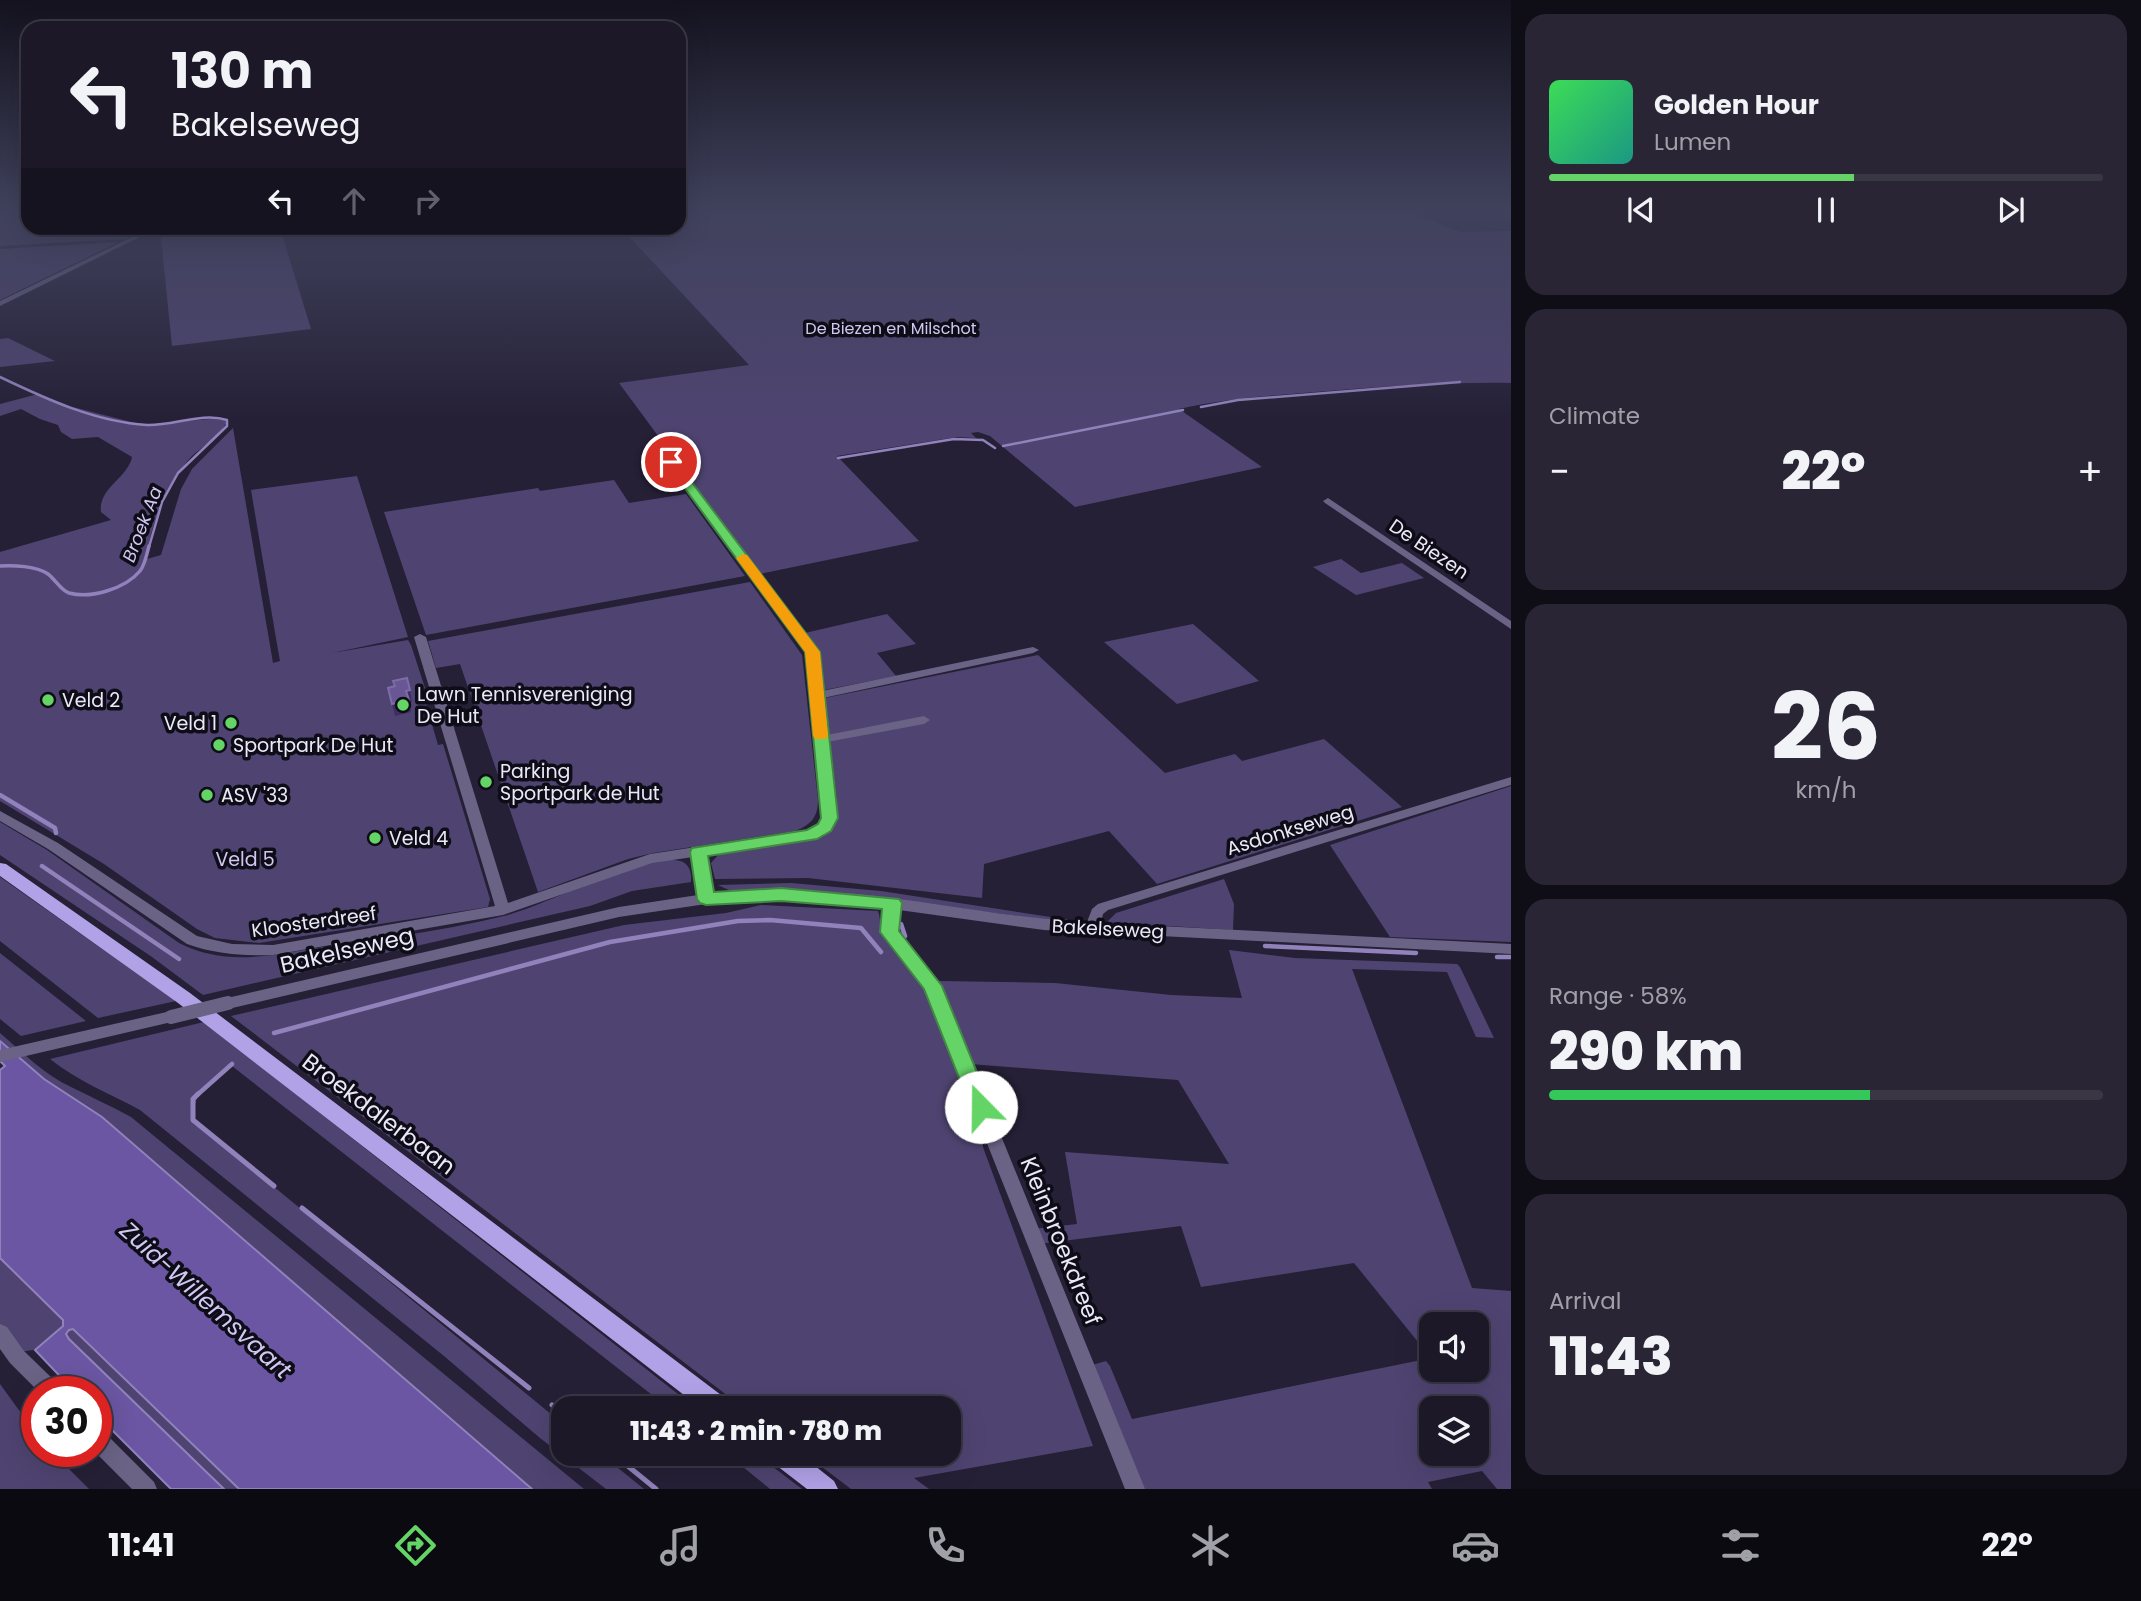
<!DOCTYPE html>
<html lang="en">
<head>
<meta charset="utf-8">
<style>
	body { margin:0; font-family:Poppins,sans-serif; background:#292534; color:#f1f3f6; height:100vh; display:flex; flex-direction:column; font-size:26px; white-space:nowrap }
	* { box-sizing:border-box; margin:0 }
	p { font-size:23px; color:#a0a0a8 }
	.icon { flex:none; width:38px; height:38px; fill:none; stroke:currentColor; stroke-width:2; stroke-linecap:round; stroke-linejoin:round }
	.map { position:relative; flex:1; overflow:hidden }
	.details { display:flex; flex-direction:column; gap:14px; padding:14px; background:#0f0d16; width:630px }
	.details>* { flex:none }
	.hud { position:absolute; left:21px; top:21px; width:665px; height:214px; border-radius:21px; box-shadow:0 7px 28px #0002,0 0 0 2px #3a3745; background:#1c1828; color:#f1f3f6; overflow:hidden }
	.buttons { position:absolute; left:1419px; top:1312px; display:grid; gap:14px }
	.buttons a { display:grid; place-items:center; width:70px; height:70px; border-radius:14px; background:#1c1828; box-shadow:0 7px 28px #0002,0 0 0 2px #3a3745; font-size:35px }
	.speed { position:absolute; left:21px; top:1376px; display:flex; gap:14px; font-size:35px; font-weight:700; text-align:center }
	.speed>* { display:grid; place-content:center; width:91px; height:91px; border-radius:50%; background:#1c1828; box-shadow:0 7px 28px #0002,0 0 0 2px #3a3745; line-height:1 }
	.speed .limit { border:10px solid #d22; background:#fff; color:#111 }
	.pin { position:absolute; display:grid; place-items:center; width:60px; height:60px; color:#fff; margin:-30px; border:4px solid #fff; border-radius:50%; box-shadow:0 2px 7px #0007 }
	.me { position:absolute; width:77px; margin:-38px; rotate:338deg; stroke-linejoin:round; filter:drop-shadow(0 0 5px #0008) }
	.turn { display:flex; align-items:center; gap:24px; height:147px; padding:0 35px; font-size:32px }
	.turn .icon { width:91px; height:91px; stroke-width:2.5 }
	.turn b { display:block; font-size:49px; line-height:60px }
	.lanes { display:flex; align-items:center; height:66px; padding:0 35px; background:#0003; justify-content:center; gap:35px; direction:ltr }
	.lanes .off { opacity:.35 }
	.big { font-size:52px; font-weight:800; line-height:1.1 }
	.details .tile { flex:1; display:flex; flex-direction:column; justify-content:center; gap:10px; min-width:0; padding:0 24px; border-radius:21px; background:#292534 }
	.details .dial { align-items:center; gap:0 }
	.dial b { font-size:91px; line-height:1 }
	.song { display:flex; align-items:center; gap:21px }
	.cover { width:84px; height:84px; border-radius:10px; background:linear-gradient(135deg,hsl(130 70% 55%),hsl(170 70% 35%)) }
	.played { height:7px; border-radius:4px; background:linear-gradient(90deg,#65d467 55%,#3a3745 55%) }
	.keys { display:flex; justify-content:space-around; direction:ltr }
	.heat { display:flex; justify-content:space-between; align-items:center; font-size:38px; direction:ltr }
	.charge { height:10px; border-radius:5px; background:linear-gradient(90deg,#34c759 58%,#3a3745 0) }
	.trip { position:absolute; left:551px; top:1396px; width:410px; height:70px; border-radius:21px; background:#1c1828; box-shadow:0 7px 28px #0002,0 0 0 2px #3a3745; font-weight:800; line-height:70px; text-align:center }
	.tab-bar { display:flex; height:112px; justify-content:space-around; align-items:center; background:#0b0a10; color:#a0a0a8 }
	.tab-bar .icon { width:49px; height:49px }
	.tab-bar .active { color:#65d467 }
	.tab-bar b { font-size:32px; color:#f1f3f6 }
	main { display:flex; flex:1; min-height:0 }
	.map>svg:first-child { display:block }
	.green { fill:#4f4471; fill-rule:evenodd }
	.water { fill:#6a56a2; stroke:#9182bc; stroke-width:2 }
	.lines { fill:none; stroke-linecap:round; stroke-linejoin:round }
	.stream-far3 { stroke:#9182bc; stroke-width:2.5 }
	.stream-far2 { stroke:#9182bc; stroke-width:3.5 }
	.stream-far1 { stroke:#9182bc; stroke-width:4.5 }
	.stream { stroke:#9182bc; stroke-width:5 }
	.minor { fill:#6a6385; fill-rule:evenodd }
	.major { fill:#b1a1e7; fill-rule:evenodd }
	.minor-bridge { stroke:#6a6385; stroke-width:14 }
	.shaded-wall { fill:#3d2e63 }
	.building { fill:#685695; stroke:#7c6da5; stroke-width:2 }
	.route { fill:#65d467; stroke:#428a43; stroke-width:2 }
	.slow { fill:#f59e0b }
	.poi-dot { fill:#65d467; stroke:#0e0c16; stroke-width:2.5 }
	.labels { text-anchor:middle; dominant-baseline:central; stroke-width:7; stroke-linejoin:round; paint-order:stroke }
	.far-park-label { font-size:16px; fill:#cfc7f1; stroke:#0e0c16 }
	.far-water-label { font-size:18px; font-style:italic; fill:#d0c8f2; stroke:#0e0c16 }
	.street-label { font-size:19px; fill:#ebe9f8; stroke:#0e0c16 }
	.poi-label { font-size:19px; fill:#ebe9f8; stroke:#0e0c16; text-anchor:start }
	.park-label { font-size:19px; fill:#cfc7f1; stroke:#0e0c16 }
	.near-street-label { font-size:23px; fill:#ebe9f8; stroke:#0e0c16 }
	.near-water-label { font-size:24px; font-style:italic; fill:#d0c8f2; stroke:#0e0c16 }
</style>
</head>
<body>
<main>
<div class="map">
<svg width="1511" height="1489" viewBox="0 0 1511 1489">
	<rect width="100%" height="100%" fill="#252036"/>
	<path class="green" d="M 0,211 L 28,211 L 28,228 L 150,228 L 125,239 L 0,246 Z
		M 679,211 L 1408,211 L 1460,232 L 1511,231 L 1511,383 C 1450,382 1390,386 1328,391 C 1278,395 1228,398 1179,409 L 1262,467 L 1075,507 L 990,436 L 978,432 L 971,433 L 976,438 L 957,437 L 837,456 L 919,541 L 760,574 L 619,383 L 749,365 L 621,228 L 679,228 Z
		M 160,228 L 280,228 L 311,329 L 172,346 Z
		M 119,242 L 0,300 L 0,249 Z
		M 8,338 L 55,361 L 0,367 L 0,339 Z
		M 38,394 L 57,403 L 143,425 L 220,418 L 227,422 C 219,437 204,445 192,456 C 170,479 148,528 147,559 L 161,555 L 181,489 L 192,469 L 233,428 L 273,663 L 280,661 L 278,650 L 251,490 L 357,476 L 408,637 L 332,653 L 408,640 L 411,645 L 425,688 L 422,690 L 438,745 L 443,744 L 490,899 L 488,907 L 259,943 L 215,938 L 197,929 L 104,864 L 0,801 L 0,552 L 111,520 L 101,512 C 98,488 128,478 132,457 L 98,437 L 72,439 L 61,432 L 58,425 L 40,419 L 21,409 L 0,416 L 0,404 Z
		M 614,480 L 629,503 L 686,494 L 745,576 L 426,635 L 384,512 L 538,488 L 540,491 Z
		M 1341,559 L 1361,573 L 1402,563 L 1424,578 L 1356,595 L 1313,567 Z
		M 750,582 L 802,655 L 818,800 C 818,817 811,825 795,831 L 653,853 L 628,859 L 538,892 L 460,664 L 436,668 L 428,641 Z
		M 887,614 L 916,644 L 877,653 L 896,676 L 824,690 L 818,653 L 805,633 Z
		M 1193,624 L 1259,681 L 1177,704 L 1104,642 Z
		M 1038,655 L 1165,773 L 1235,754 L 1242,761 L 1324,739 L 1402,807 L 1157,884 L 1109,831 L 984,864 L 982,898 L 808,878 L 715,879 L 711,863 L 719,854 L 823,837 L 837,821 L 837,799 L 825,698 Z
		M 1511,786 L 1511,942 L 1390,937 L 1330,845 Z
		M 0,822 L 47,850 L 179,943 C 213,960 244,959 280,954 C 356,941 434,934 508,915 C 552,903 634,857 675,860 C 688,861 692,870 691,882 L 632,891 L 590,906 L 203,995 L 152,957 L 0,855 Z
		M 0,877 L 176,1001 L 98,1018 L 0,941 Z
		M 1224,879 L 1234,904 L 1233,930 L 1107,922 L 1116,913 Z
		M 791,883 L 881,891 L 1077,921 L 1033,918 L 843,893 L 787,890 L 733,892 L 718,885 Z
		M 761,905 L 878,911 C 881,919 880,930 884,937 C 893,954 915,973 926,993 C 953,1041 969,1098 984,1150 L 1093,1446 L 914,1478 L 929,1489 L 851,1489 L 805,1454 L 948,1454 L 948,1409 L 745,1409 L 231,1016 L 624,925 L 726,913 Z
		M 1229,950 L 1295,958 L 1457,964 L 1460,967 L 1494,1038 L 1476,1037 L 1447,972 L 1352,969 L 1472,1288 L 1511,1291 L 1511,1489 L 1497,1489 L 1482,1471 L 1428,1482 L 1432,1489 L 1135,1489 L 1092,1365 L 1106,1361 L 1110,1366 L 1132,1419 L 1431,1358 L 1354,1263 L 1201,1287 L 1181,1226 L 1039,1244 L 1033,1229 L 1077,1224 L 1065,1152 L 1229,1164 L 1178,1080 L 970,1064 L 939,981 L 1055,983 L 1171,995 L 1242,998 ZM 1432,1325 L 1477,1325 L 1477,1370 L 1432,1370 ZM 1432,1409 L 1477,1409 L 1477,1454 L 1432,1454 Z
		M 0,954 L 0,953 L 86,1021 L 21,1036 L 0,1019 Z
		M 204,1022 L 697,1409 L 670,1409 L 232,1066 C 210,1082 190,1091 195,1122 L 563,1424 L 564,1454 L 601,1454 L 644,1489 L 606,1489 L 540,1438 L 444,1356 L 140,1110 C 109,1093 77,1081 50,1059 Z
		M 0,1033 C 22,1052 45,1075 71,1087 C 91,1097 111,1106 131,1117 L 584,1489 L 532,1489 L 102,1117 L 44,1079 L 0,1040 Z
		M 0,1258 L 63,1320 L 63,1325 L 39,1349 L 20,1352 L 0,1327 Z
		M 73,1329 L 239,1489 L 224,1489 L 69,1339 L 66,1332 Z
		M 0,1384 L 37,1435 L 37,1451 L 51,1451 L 89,1489 L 0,1489 Z
		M 727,1454 L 756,1454 L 802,1489 L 770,1489 Z"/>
	<path class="water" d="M 0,1041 L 44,1079 L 102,1117 L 532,1489 L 239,1489 L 73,1329 L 69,1330 L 66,1334 L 69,1339 L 224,1489 L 171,1489 L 96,1414 L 96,1391 L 74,1391 L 35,1350 L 63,1326 L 63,1320 L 0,1258 L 0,1070 L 5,1066 L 0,1061 Z"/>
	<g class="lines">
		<path class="stream-far3" d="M 0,377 C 46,399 96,422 147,425 C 173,426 202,412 227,420 L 227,426 L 178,473 L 162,502 L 149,547
			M 1201,407 L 1238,400 L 1460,382
			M 1003,446 L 1183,410
			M 838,458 L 954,439 L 983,440 L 995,448"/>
		<path class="stream-far2" d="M 0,566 C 13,565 37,566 48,574 C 56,580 60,590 69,593 C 90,599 125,589 140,571 C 145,565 147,553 149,546"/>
		<path class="stream-far1" d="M 0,795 L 55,828 L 56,833
			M 42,866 L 179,959
			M 901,924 L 905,936
			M 1265,946 L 1416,953
			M 1497,957 L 1511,957
			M 274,1033 L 610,942 L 738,921 L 770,920 L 861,928 L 881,952
			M 196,1096 L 232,1064"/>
		<path class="stream" d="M 198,1094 L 193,1099 L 193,1120 L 274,1186
			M 302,1208 L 529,1388
			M 552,1405 L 564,1414
			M 613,1454 L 656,1489"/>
		<path class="minor" d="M 151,228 L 158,228 L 0,306 L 0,301 Z
			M 670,458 L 673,459 L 818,652 L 822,691 L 1033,647 L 1039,650 L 1033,653 L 823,698 L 827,735 L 924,716 L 930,720 L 924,724 L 827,742 L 836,818 C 830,832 821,837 807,840 L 706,855 L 712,894 C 760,890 809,890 857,894 C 934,902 1009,918 1087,922 L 1092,909 L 1098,904 L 1511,777 L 1511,785 L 1108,910 L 1103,914 L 1101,923 L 1511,944 L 1511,954 L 1044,930 L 899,910 L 897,931 L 940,986 L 1145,1489 L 1125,1489 L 925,988 L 883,932 L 885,908 L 856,904 L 757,900 L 706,904 L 619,917 L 228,1009 L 223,1007 L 220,1003 L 223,999 L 619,907 L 698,895 L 693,857 L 652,863 L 503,915 L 273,955 C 243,956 215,954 187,944 L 48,849 L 0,821 L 0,811 L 58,843 L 197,936 L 232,944 L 273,945 L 495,906 L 414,637 L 420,634 L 426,637 L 508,903 L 650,854 L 813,829 L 819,825 L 822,818 L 806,652 L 667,463 L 667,459 Z
			M 1328,498 L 1511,621 L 1511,629 L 1325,503 L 1323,501 Z
			M 171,1011 L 176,1013 L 179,1017 L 176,1021 L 0,1062 L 0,1050 Z
			M 0,1324 L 7,1327 L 24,1351 L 58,1384 L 61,1391 L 38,1391 L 10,1363 L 0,1349 Z
			M 96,1428 L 103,1431 L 154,1482 L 157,1489 L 132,1489 L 94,1451 L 96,1451 Z"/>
		<path class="major" d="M 0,863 L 6,864 L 190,993 L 729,1401 L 732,1409 L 702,1409 L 178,1003 L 0,876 Z
			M 768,1454 L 800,1454 L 834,1481 L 838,1489 L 807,1489 L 772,1462 Z"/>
		<path class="minor-bridge" d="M 171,1017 L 228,1003"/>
	</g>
	<path class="shaded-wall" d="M 410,690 L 412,702 L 409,703 L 411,712 L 395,716 L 392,704 L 406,691 Z"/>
	<path class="building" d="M 407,678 L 410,690 L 406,691 L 409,700 L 392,704 L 388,688 L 395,686 L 393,681 Z"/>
	<linearGradient id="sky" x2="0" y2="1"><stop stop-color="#14121e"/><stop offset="0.5" stop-color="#40425d"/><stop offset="1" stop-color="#40425d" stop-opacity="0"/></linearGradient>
	<rect width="1511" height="420" fill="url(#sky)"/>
	<path class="route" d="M 667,460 L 675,460 L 820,652 L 838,818 L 831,831 L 817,839 L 708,856 L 714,892 L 781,888 L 899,899 L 902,903 L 899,931 L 942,986 L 991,1107 L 988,1113 L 981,1116 L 973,1113 L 924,989 L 880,932 L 882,909 L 781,901 L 706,905 L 700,903 L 697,899 L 690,852 L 692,848 L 807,830 L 818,824 L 821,818 L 805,652 L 667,464 Z"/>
	<path class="slow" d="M 743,554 L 747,555 L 820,652 L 828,736 L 826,739 L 815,739 L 813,736 L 805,652 L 736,558 Z"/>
	<g class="poi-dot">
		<circle cx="48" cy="700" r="7"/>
		<circle cx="403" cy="705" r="7"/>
		<circle cx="231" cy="723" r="7"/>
		<circle cx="219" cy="745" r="7"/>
		<circle cx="486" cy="782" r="7"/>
		<circle cx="207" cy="795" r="7"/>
		<circle cx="375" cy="838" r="7"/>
	</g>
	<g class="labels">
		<g class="far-park-label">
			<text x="891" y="328">De Biezen en Milschot</text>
		</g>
		<g class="far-water-label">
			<text transform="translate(142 524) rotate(-69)">Broek Aa</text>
		</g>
		<g class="street-label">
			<text transform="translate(1429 549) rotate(34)">De Biezen</text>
			<text transform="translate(1290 830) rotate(-17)">Asdonkseweg</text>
			<text transform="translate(314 922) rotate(-8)">Kloosterdreef</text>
			<text transform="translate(1108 929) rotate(3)">Bakelseweg</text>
		</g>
		<g class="poi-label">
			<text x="417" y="694">Lawn Tennisvereniging<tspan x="417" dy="22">De Hut</tspan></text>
			<text x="62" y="700">Veld 2</text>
			<text x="217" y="723" text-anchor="end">Veld 1</text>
			<text x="233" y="745">Sportpark De Hut</text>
			<text x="500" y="771">Parking<tspan x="500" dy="22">Sportpark de Hut</tspan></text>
			<text x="221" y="795">ASV '33</text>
			<text x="389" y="838">Veld 4</text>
		</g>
		<g class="park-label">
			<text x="245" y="859">Veld 5</text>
		</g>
		<g class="near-street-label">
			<text transform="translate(347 950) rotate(-13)">Bakelseweg</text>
			<text transform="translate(379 1114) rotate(37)">Broekdalerbaan</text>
			<text transform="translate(1061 1241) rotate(68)">Kleinbroekdreef</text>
		</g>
		<g class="near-water-label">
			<text transform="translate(206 1300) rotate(42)">Zuid-Willemsvaart</text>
		</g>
	</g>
</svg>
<div class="buttons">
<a><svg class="icon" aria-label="sound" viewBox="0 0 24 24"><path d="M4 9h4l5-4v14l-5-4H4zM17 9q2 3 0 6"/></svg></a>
<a><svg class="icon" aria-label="layers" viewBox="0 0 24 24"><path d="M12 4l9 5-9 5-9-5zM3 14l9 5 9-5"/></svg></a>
</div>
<div class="speed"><div class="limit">30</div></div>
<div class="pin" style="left:671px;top:462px;background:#d93025"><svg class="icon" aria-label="arrive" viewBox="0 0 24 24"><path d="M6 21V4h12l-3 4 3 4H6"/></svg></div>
<svg class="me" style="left:981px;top:1107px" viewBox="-20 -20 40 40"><circle r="19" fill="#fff"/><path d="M0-13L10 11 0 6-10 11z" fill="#65d467"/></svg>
<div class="trip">11:43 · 2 min · 780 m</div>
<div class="hud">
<div class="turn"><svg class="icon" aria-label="left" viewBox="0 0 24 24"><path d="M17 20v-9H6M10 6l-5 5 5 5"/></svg><div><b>130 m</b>Bakelseweg</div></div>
<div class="lanes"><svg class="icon" aria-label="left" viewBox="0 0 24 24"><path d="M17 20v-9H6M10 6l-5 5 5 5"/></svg><svg class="icon off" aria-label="ahead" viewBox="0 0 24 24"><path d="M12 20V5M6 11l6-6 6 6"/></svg><svg class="icon off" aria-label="right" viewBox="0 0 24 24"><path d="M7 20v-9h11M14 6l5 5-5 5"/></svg></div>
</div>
</div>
<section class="details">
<div class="tile">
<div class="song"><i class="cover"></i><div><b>Golden Hour</b><p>Lumen</p></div></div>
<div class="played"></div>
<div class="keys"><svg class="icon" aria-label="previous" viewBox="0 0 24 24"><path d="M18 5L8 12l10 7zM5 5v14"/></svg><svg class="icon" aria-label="pause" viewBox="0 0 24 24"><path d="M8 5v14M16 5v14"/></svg><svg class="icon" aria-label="next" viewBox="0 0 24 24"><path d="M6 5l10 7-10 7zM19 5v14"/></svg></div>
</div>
<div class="tile"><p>Climate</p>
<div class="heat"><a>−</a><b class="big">22°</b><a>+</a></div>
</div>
<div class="tile dial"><b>26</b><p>km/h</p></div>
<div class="tile"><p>Range · 58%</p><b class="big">290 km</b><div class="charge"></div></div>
<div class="tile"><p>Arrival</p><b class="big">11:43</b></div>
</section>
</main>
<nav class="tab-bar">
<b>11:41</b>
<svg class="icon active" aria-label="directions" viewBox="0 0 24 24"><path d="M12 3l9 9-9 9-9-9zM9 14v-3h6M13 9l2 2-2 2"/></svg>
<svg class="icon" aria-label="music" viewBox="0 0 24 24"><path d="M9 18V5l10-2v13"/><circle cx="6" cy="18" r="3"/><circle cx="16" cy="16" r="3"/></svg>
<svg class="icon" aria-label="phone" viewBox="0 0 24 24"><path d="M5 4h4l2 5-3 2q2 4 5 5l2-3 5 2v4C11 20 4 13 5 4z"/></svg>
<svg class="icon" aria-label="climate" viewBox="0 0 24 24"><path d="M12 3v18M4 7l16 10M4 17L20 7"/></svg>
<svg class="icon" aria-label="car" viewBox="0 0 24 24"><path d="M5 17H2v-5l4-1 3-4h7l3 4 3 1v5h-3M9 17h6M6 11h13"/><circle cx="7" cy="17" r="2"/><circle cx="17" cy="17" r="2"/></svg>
<svg class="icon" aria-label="filters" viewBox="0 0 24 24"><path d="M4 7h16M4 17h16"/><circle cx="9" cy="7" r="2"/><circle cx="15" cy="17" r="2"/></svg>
<b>22°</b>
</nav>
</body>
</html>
